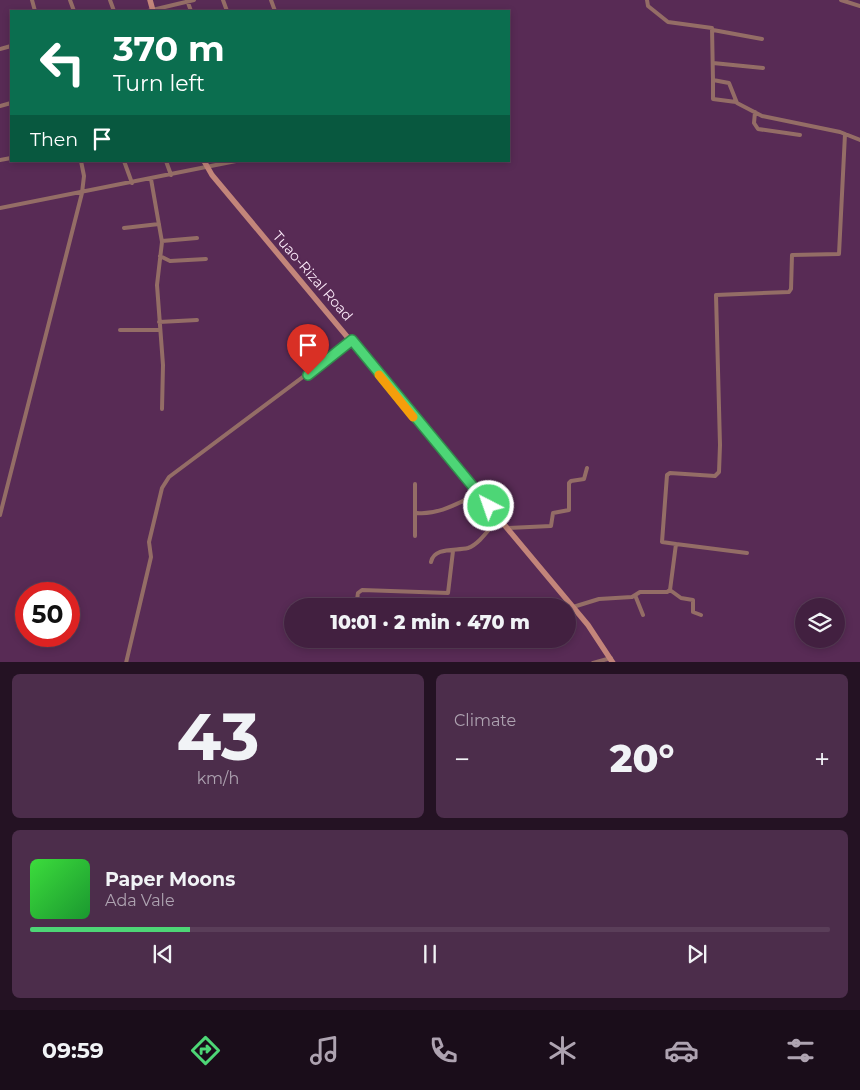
<!DOCTYPE html>
<html lang="en">
<head>
<meta charset="utf-8">
<style>
	body { margin:0; font-family:Montserrat,sans-serif; background:#4c2d4b; color:#f1f3f6; height:100vh; display:flex; flex-direction:column; font-size:19px; white-space:nowrap }
	* { box-sizing:border-box; margin:0 }
	p { font-size:16px; color:#aea3b1 }
	.icon { flex:none; width:28px; height:28px; fill:none; stroke:currentColor; stroke-width:2; stroke-linecap:round; stroke-linejoin:round }
	.map { position:relative; height:662px; overflow:hidden }
	.side { display:flex; flex-direction:column; gap:12px; padding:12px; background:#241223; flex:1 }
	.side>* { flex:none }
	.top-card { position:absolute; left:10px; top:10px; width:500px; height:152px; border-radius:0px; box-shadow:0 2px 8px #0003,0 0 0 1px #5a3e59; background:#0b6e4f; color:#fff; overflow:hidden }
	.tools { position:absolute; left:795px; top:598px; display:grid; gap:10px }
	.tools a { display:grid; place-items:center; width:50px; height:50px; border-radius:50%; background:#422040; box-shadow:0 2px 8px #0003,0 0 0 1px #5a3e59; font-size:25px }
	.speed { position:absolute; left:15px; top:582px; display:flex; gap:10px; font-size:25px; font-weight:700; text-align:center }
	.speed>* { display:grid; place-content:center; width:65px; height:65px; border-radius:50%; background:#422040; box-shadow:0 2px 8px #0003,0 0 0 1px #5a3e59; line-height:1 }
	.speed .limit { border:8px solid #d22; background:#fff; color:#111 }
	.pin { position:absolute; display:grid; place-items:center; width:42px; height:42px; color:#fff; margin:-51px -21px; border-radius:50% 50% 50% 0; rotate:-45deg; box-shadow:0 0 5px #0007 }
	.pin .icon { rotate:45deg }
	.me { position:absolute; width:55px; margin:-28px; rotate:319deg; stroke-linejoin:round; filter:drop-shadow(0 0 4px #0008) }
	.turn { display:flex; align-items:center; gap:18px; height:105px; padding:0 20px; font-size:22px }
	.turn .icon { width:65px; height:65px; stroke-width:2.5 }
	.turn b { display:block; font-size:35px; line-height:42px }
	.then { display:flex; align-items:center; height:48px; padding:0 20px; background:#0003; gap:10px; font-size:19px }
	.big { font-size:38px; font-weight:800; line-height:1.1 }
	.side .card { flex:1; display:flex; flex-direction:column; justify-content:center; gap:8px; min-width:0; padding:0 18px; border-radius:8px; background:#4c2d4b }
	.side .dial { align-items:center; gap:0 }
	.dial b { font-size:65px; line-height:1 }
	.song { display:flex; align-items:center; gap:15px }
	.cover { width:60px; height:60px; border-radius:8px; background:linear-gradient(135deg,hsl(120 70% 55%),hsl(130 70% 35%)) }
	.played { height:5px; border-radius:2px; background:linear-gradient(90deg,#4dd676 20%,#5a3e59 20%) }
	.keys { display:flex; justify-content:space-around; direction:ltr }
	.heat { display:flex; justify-content:space-between; align-items:center; font-size:28px; direction:ltr }
	.side .tiles { flex:1; display:grid; gap:12px; grid-template-columns:1fr 1fr }
	.card:last-child { grid-column:span 2 }
	.trip { position:absolute; left:284px; top:598px; width:292px; height:50px; border-radius:25px; background:#422040; box-shadow:0 2px 8px #0003,0 0 0 1px #5a3e59; font-weight:800; line-height:50px; text-align:center }
	.tabs { display:flex; height:80px; justify-content:space-around; align-items:center; background:#1a0d1a; color:#aea3b1 }
	.tabs .icon { width:35px; height:35px }
	.tabs .selected { color:#4dd676 }
	.tabs b { font-size:22px; color:#f1f3f6 }
	.map>svg:first-child { display:block }
	.lines { fill:none; stroke-linecap:round; stroke-linejoin:round }
	.street { stroke:#946d66; stroke-width:4 }
	.secondary { stroke:#c3857a; stroke-width:5.5 }
	.route-casing { stroke:#328b4d; stroke-width:12 }
	.route { stroke:#4dd676; stroke-width:9 }
	.slow { stroke:#f59e0b; stroke-width:9 }
	.labels { text-anchor:middle; dominant-baseline:central; stroke-width:5; stroke-linejoin:round; paint-order:stroke }
	.street-label { font-size:14px; fill:#fcebfa; stroke:#582b55 }
</style>
</head>
<body>
<div class="map">
<svg width="860" height="663" viewBox="0 0 860 663">
	<rect width="100%" height="100%" fill="#582b55"/>
	<g class="lines">
		<path class="street" d="M 32,0 L 35,11
			M 70,0 L 74,11
			M 110,0 L 114,11
			M 187,0 L 191,11
			M 223,0 L 227,11
			M 271,0 L 275,11
			M 647,0 L 648,6 L 668,22 L 712,28 L 713,80 L 729,83 L 737,103 L 762,116 L 840,132 L 860,140
			M 841,0 L 860,6
			M 148,11 L 194,0
			M 713,30 L 762,39
			M 0,49 L 11,46
			M 713,63 L 763,68
			M 713,80 L 713,99 L 736,102
			M 0,106 L 11,103
			M 755,112 L 754,123 L 758,129 L 800,135
			M 0,160 L 11,158
			M 124,161 L 132,183
			M 166,161 L 171,175
			M 151,179 L 162,242 L 157,285 L 163,365 L 162,409
			M 0,208 L 236,161
			M 124,228 L 159,224
			M 162,241 L 197,238
			M 160,256 L 170,261 L 206,259
			M 159,322 L 197,320
			M 120,330 L 160,330
			M 417,513 C 439,515 458,503 478,494
			M 0,515 L 82,193 L 84,176 L 81,161
			M 507,528 L 551,526 L 553,513 L 569,510 L 569,483 L 571,481 L 584,479 L 587,468
			M 415,536 L 415,484
			M 676,544 L 747,553
			M 431,562 C 434,547 455,551 468,548 C 480,544 490,527 499,518
			M 670,590 L 681,598 L 693,600 L 693,612 L 701,615
			M 635,595 L 643,615
			M 356,606 L 358,593 L 362,590 L 448,593 L 453,551
			M 573,607 L 599,599 L 632,597 L 640,592 L 667,592 L 670,590 L 676,544 L 662,542 L 667,475 L 670,473 L 715,476 L 719,472 L 720,445 L 716,295 L 789,292 L 791,289 L 792,255 L 839,254 L 845,134
			M 126,663 L 151,557 L 149,542 L 162,488 L 169,477 L 351,341
			M 593,663 L 611,658"/>
		<path class="secondary" d="M 150,0 L 153,11
			M 204,161 L 212,175 L 588,625 L 613,663"/>
	</g>
	<g class="lines">
		<g class="route-casing">
			<path id="route" d="M 308,375 L 352,340 L 489,506"/>
		</g>
		<use href="#route" class="route"/>
		<path class="slow" d="M 379,375 L 413,417"/>
	</g>
	<g class="labels">
		<g class="street-label">
			<text transform="translate(313 276) rotate(49)">Tuao-Rizal Road</text>
		</g>
	</g>
</svg>
<div class="tools">
<a><svg class="icon" aria-label="layers" viewBox="0 0 24 24"><path d="M12 4l9 5-9 5-9-5zM3 14l9 5 9-5"/></svg></a>
</div>
<div class="speed"><div class="limit">50</div></div>
<div class="pin" style="left:308px;top:375px;background:#d93025"><svg class="icon" aria-label="arrive" viewBox="0 0 24 24"><path d="M6 21V4h12l-3 4 3 4H6"/></svg></div>
<svg class="me" style="left:489px;top:506px" viewBox="-20 -20 40 40"><circle r="17" fill="#4dd676" stroke="#fff" stroke-width="3"/><path d="M0-11L8 9 0 5-8 9z" fill="#fff"/></svg>
<div class="trip">10:01 · 2 min · 470 m</div>
<div class="top-card">
<div class="turn"><svg class="icon" aria-label="left" viewBox="0 0 24 24"><path d="M17 20v-9H6M10 6l-5 5 5 5"/></svg><div><b>370 m</b>Turn left</div></div>
<div class="then">Then<svg class="icon" aria-label="arrive" viewBox="0 0 24 24"><path d="M6 21V4h12l-3 4 3 4H6"/></svg></div>
</div>
</div>
<section class="side">
<div class="tiles">
<div class="card dial"><b>43</b><p>km/h</p></div>
<div class="card"><p>Climate</p>
<div class="heat"><a>−</a><b class="big">20°</b><a>+</a></div>
</div>
<div class="card">
<div class="song"><i class="cover"></i><div><b>Paper Moons</b><p>Ada Vale</p></div></div>
<div class="played"></div>
<div class="keys"><svg class="icon" aria-label="previous" viewBox="0 0 24 24"><path d="M18 5L8 12l10 7zM5 5v14"/></svg><svg class="icon" aria-label="pause" viewBox="0 0 24 24"><path d="M8 5v14M16 5v14"/></svg><svg class="icon" aria-label="next" viewBox="0 0 24 24"><path d="M6 5l10 7-10 7zM19 5v14"/></svg></div>
</div>
</div>
</section>
<nav class="tabs">
<b>09:59</b>
<svg class="icon selected" aria-label="directions" viewBox="0 0 24 24"><path d="M12 3l9 9-9 9-9-9zM9 14v-3h6M13 9l2 2-2 2"/></svg>
<svg class="icon" aria-label="music" viewBox="0 0 24 24"><path d="M9 18V5l10-2v13"/><circle cx="6" cy="18" r="3"/><circle cx="16" cy="16" r="3"/></svg>
<svg class="icon" aria-label="phone" viewBox="0 0 24 24"><path d="M5 4h4l2 5-3 2q2 4 5 5l2-3 5 2v4C11 20 4 13 5 4z"/></svg>
<svg class="icon" aria-label="climate" viewBox="0 0 24 24"><path d="M12 3v18M4 7l16 10M4 17L20 7"/></svg>
<svg class="icon" aria-label="car" viewBox="0 0 24 24"><path d="M5 17H2v-5l4-1 3-4h7l3 4 3 1v5h-3M9 17h6M6 11h13"/><circle cx="7" cy="17" r="2"/><circle cx="17" cy="17" r="2"/></svg>
<svg class="icon" aria-label="filters" viewBox="0 0 24 24"><path d="M4 7h16M4 17h16"/><circle cx="9" cy="7" r="2"/><circle cx="15" cy="17" r="2"/></svg>
</nav>
</body>
</html>
